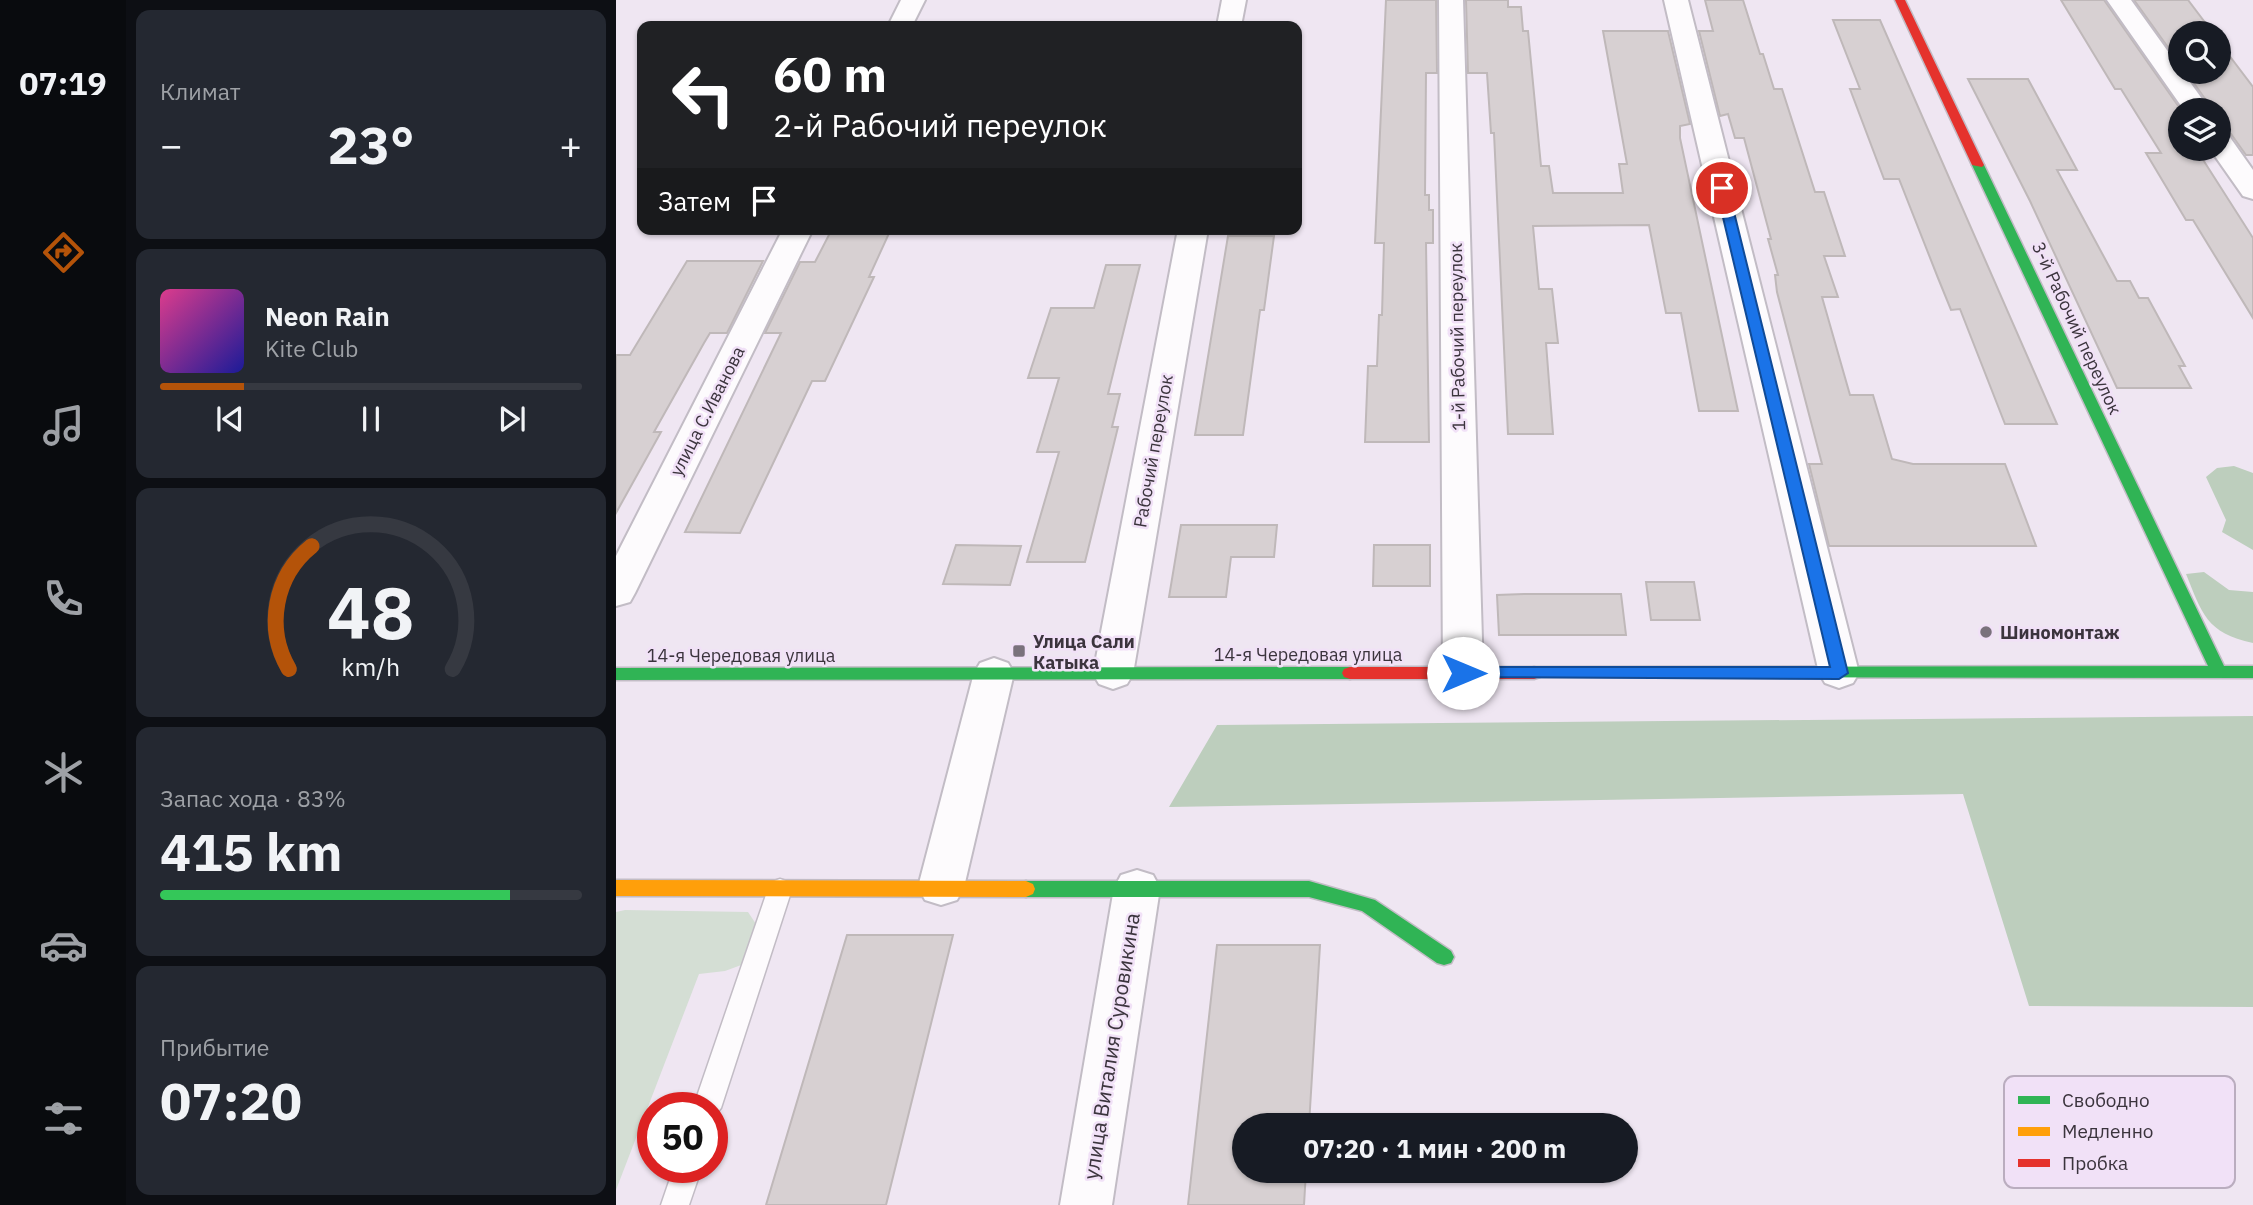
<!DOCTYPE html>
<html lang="ru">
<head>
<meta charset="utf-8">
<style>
	body { margin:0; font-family:"IBM Plex Sans",sans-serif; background:#242831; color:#f1f3f6; height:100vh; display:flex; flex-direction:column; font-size:26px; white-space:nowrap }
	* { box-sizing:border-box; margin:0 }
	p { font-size:23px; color:#9ea1a6 }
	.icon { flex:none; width:38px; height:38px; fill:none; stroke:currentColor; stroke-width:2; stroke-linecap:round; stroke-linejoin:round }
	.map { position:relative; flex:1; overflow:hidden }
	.panel { display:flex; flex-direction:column; gap:10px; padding:10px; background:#0d0f14; width:490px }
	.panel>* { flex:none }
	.hud { position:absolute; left:21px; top:21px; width:665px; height:214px; border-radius:14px; box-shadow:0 2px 5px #0004; background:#202124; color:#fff; overflow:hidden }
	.tools { position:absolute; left:1552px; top:21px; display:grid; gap:14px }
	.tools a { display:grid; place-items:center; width:63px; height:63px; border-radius:50%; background:#171b24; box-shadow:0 2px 5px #0004; font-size:35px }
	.speed { position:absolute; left:21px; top:1092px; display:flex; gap:14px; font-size:35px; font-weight:700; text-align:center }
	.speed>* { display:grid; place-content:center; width:91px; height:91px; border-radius:50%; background:#171b24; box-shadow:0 2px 5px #0004; line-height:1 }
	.speed .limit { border:10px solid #d22; background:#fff; color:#111 }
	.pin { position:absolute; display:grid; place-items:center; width:60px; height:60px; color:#fff; margin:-30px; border:4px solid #fff; border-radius:50%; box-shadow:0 2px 7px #0007 }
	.me { position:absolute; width:77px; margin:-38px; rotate:90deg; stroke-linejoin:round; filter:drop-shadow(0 0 5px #0008) }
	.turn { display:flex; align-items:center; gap:24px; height:147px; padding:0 21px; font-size:32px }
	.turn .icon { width:91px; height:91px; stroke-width:2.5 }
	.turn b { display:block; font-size:49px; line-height:60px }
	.then { display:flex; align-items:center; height:66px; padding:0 21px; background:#0003; gap:14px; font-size:26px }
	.big { font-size:52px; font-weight:700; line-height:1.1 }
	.panel .tile { flex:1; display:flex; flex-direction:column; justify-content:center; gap:10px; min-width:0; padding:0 24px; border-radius:14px; background:#242831 }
	.panel .dial { align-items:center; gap:0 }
	.dial svg { height:182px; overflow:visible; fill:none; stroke:#363941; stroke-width:7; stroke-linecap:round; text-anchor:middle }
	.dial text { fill:#f1f3f6; stroke:none }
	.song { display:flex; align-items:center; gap:21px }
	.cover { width:84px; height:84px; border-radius:10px; background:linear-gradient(135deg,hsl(330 70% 55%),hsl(240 70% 35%)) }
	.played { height:7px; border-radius:4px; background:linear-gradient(90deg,#b45309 20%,#363941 20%) }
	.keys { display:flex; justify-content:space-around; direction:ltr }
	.heat { display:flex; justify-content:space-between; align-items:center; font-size:38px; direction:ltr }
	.charge { height:10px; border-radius:5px; background:linear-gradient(90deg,#34c759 83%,#363941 0) }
	.trip { position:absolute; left:616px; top:1113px; width:406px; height:70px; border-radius:35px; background:#171b24; box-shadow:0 2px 5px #0004; font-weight:700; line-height:70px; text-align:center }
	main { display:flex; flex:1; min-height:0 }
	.dock { display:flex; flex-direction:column; width:126px; justify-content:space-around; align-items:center; background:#090b0e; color:#9ea1a6 }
	.dock .icon { width:49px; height:49px }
	.dock .on { color:#b45309 }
	.dock b { font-size:32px; color:#f1f3f6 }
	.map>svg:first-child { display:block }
	.green { fill:#d4ded4 }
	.forest { fill:#bdcebd }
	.building { fill:#d7d0d2; stroke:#bfb8b9; stroke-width:2 }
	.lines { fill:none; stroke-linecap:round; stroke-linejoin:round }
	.lane-casing { stroke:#c2bcc5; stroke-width:3 }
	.street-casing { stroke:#c2bcc5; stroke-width:4 }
	.fast-casing { stroke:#c2bcc5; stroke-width:3 }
	.slow-casing { stroke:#c2bcc5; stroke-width:3 }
	.jam-casing { stroke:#c2bcc5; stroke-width:3 }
	.lane { fill:#fdfbfd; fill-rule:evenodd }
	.street { fill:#fdfbfd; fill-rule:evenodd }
	.fast { fill:#30b455; fill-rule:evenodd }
	.slow { fill:#ff9f0a; fill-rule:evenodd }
	.jam { fill:#e5322d; fill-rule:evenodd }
	.route { fill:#1a73e8; stroke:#114b97; stroke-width:2 }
	.poi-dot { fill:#7a727c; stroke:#f1e1f7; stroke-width:2.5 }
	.labels { text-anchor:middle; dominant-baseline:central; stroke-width:5; stroke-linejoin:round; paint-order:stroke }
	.street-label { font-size:18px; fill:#3b343d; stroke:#f1e1f7 }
	.poi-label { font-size:18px; font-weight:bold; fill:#3b343d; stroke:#f1e1f7; text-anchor:start }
	.near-street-label { font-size:21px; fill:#3b343d; stroke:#f1e1f7 }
	.key { fill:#f1e1f7; stroke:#baadbf; stroke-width:2 }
	.key-label { font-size:19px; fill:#3b343d }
</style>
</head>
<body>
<main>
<nav class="dock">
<b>07:19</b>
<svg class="icon on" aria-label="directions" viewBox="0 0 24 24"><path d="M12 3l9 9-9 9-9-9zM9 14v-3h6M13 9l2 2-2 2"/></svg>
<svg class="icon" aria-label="music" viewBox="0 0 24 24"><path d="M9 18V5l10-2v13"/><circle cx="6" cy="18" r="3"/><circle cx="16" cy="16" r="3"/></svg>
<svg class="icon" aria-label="phone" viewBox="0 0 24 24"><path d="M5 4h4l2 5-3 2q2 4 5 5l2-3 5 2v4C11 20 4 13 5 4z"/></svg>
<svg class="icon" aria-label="climate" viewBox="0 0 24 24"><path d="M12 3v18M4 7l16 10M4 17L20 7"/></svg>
<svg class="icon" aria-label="car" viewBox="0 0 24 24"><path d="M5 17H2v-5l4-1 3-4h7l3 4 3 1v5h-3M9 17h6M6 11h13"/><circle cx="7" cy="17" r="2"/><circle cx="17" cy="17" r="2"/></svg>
<svg class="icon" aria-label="filters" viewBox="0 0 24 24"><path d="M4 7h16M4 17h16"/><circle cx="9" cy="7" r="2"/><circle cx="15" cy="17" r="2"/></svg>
</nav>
<section class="panel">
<div class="tile"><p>Климат</p>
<div class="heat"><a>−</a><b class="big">23°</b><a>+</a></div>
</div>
<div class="tile">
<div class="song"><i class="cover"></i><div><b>Neon Rain</b><p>Kite Club</p></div></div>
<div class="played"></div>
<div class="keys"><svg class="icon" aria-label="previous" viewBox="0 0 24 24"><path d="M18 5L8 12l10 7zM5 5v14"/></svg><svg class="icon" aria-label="pause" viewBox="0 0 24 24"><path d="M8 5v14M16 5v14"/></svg><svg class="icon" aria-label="next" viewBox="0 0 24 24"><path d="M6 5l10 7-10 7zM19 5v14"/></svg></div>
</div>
<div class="tile dial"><svg viewBox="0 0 100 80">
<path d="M14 69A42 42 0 1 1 86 69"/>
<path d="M14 69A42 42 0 0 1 24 15" stroke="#b45309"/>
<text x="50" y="56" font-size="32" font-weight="700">48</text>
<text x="50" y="72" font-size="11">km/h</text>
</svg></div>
<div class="tile"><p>Запас хода · 83%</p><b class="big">415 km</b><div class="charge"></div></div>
<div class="tile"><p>Прибытие</p><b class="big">07:20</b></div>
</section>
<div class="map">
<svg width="1637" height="1205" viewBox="0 0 1637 1205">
	<rect width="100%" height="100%" fill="#efe6f2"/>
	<path class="green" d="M 9,910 L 132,912 L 140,924 L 128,964 L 109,971 L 83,974 L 0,1190 L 0,912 Z"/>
	<path class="forest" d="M 1618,466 L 1637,473 L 1637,550 L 1606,532 L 1610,520 L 1590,477 L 1601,468 Z
		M 1588,572 L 1613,590 L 1637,592 L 1637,643 C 1590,633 1586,613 1570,574 Z
		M 1637,716 L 1637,1007 L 1413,1006 L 1347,794 L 553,807 L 601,725 Z"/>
	<path class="building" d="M 770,0 L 820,0 L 821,73 L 810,73 L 809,195 L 813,195 L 813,210 L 817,210 L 817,243 L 810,243 L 813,442 L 749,442 L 752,366 L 761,366 L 763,315 L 766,315 L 768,243 L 759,243 Z
		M 850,0 L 892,0 L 892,7 L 905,7 L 907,31 L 912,31 L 925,166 L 933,166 L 937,193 L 1007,193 L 1003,164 L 1011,164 L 987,31 L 1052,31 L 1074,124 L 1064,126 L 1064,138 L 1122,411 L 1083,411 L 1065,313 L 1050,313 L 1033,225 L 917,226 L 923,289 L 936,289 L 942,343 L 930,343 L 937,434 L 892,434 L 878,133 L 875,133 L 871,73 L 852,73 Z
		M 1089,0 L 1127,0 L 1144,54 L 1147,54 L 1158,89 L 1166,89 L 1199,192 L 1208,192 L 1229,256 L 1208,256 L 1222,297 L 1206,297 L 1234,395 L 1257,395 L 1276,459 L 1297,464 L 1389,464 L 1420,546 L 1213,546 L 1193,464 L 1206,464 L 1161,292 L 1159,275 L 1162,275 L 1152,239 L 1155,239 L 1128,138 L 1119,138 L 1112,114 L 1104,116 L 1083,31 L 1097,31 Z
		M 1445,0 L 1488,0 L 1565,110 L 1564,149 L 1591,149 L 1595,155 L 1584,155 L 1637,238 L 1637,318 L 1577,220 L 1570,220 L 1530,153 L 1545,153 L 1505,89 L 1499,89 Z
		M 1518,0 L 1572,0 L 1597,33 L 1564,33 L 1564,64 Z
		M 1217,20 L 1264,20 L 1441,424 L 1389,424 L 1344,309 L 1335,310 L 1322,278 L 1283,179 L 1268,179 L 1234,89 L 1244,89 Z
		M 1603,42 L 1637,87 L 1637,155 L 1630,155 L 1615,134 L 1603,132 L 1603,110 L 1597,110 L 1570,72 L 1603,72 Z
		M 1352,79 L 1412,79 L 1461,170 L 1441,170 L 1501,281 L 1514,281 L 1523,298 L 1532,298 L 1569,366 L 1563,366 L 1575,388 L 1501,388 L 1414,201 Z
		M 216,229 L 275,229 L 253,277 L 258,277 L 209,381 L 196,381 L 124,533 L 69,532 L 165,333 L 149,333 L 184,262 L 199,262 Z
		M 612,236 L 658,236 L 648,310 L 644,310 L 627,435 L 579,435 Z
		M 71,261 L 147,261 L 111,333 L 94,333 L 88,343 L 38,432 L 45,432 L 0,513 L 0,355 L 14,355 Z
		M 490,265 L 524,265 L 492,394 L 504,394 L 496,427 L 502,427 L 469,562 L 411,562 L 443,452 L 421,452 L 443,378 L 412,378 L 435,308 L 478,308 Z
		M 565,525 L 661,525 L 658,557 L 615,557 L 610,597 L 553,597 Z
		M 340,545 L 405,546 L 394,585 L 327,584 Z
		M 758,545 L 814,545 L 814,586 L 757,586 Z
		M 1030,582 L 1078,582 L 1084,620 L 1035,620 Z
		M 908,594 L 1005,594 L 1010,635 L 883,635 L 881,595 Z
		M 231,935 L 337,935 L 270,1205 L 150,1205 Z
		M 601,945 L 704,945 L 693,1125 L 628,1125 L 628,1171 L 690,1171 L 688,1205 L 572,1205 Z"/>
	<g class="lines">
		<g class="lane-casing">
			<path id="lane" d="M 164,879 L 173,882 L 176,889 L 105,1108 L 96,1119 L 96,1108 L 77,1108 L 152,889 L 155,882 Z
				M 58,1167 L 86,1167 L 73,1205 L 45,1205 Z"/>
		</g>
		<g class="street-casing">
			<path id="street" d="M 285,0 L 309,0 L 296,26 L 272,26 Z
				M 606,0 L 630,0 L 625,26 L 601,26 Z
				M 823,0 L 847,0 L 867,673 L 861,683 L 847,688 L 833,683 L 827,673 Z
				M 1048,0 L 1072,0 L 1243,673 L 1237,683 L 1223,688 L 1209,683 L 1203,673 Z
				M 1491,0 L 1515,0 L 1594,110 L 1568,110 Z
				M 1603,134 L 1613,136 L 1637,170 L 1637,199 L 1627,196 L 1594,149 L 1603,149 Z
				M 167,229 L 197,229 L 19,593 L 14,602 L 0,606 L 0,556 Z
				M 562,229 L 592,229 L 517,674 L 511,684 L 497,689 L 483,684 L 477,674 Z
				M 378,658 L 392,663 L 398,673 L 348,887 L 341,900 L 325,905 L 309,900 L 302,887 L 358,673 L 364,663 Z
				M 521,870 L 537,875 L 544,888 L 496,1205 L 444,1205 L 498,888 L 505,875 Z"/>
		</g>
		<g class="fast-casing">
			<path id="fast" d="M 1362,162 L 1368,165 L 1608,666 L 1637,666 L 1637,678 L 912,677 L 910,673 L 912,669 L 918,667 L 1592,666 L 1356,165 Z
				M 734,667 L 740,669 L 742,673 L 740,677 L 734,679 L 0,680 L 0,668 Z
				M 410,881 L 693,881 L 759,900 L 835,951 L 838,957 L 835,963 L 828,965 L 821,963 L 746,911 L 693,897 L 410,897 L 403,894 L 401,889 L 403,884 Z"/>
		</g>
		<g class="slow-casing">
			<path id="slow" d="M 0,880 L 410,881 L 417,884 L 419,889 L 417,894 L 410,897 L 0,896 Z"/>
		</g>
		<g class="jam-casing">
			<path id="jam" d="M 1279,0 L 1289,0 L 1368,165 L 1366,167 L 1356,165 Z
				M 734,667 L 918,667 L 924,669 L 926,673 L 924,677 L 918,679 L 734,679 L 728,677 L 726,673 L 728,669 Z"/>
		</g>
		<use href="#lane" class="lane"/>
		<use href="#street" class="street"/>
		<use href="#fast" class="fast"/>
		<use href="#slow" class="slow"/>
		<use href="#jam" class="jam"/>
	</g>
	<path class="route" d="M 1106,185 L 1112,188 L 1232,673 L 1223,679 L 841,677 L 838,673 L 847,667 L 1214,667 L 1100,188 Z"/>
	<g class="poi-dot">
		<circle cx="1370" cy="632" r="7"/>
		<rect x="396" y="644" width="14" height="14" rx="3.5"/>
	</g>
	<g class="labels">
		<g class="street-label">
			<text transform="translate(1461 328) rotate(65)">3-й Рабочий переулок</text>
			<text transform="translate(841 337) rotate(-91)">1-й Рабочий переулок</text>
			<text transform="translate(91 411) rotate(-63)">улица С.Иванова</text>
			<text transform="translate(537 451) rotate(-80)">Рабочий переулок</text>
			<text x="692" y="654">14-я Чередовая улица</text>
			<text x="125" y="655">14-я Чередовая улица</text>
		</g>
		<g class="poi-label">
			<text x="1384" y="632">Шиномонтаж</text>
			<text x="417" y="641">Улица Сали<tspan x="417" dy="21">Катыка</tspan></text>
		</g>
		<g class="near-street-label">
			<text transform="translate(495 1046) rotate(-81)">улица Виталия Суровикина</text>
		</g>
	</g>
	<rect x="1388" y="1076" width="231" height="112" rx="10" class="key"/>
	<rect x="1402" y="1096" width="32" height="8" fill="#30b455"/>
	<rect x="1402" y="1127" width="32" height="9" fill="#ff9f0a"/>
	<rect x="1402" y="1159" width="32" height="8" fill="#e5322d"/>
	<g class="key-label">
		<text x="1446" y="1107">Свободно</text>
		<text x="1446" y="1138">Медленно</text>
		<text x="1446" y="1170">Пробка</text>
	</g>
</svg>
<div class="tools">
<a><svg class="icon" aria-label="search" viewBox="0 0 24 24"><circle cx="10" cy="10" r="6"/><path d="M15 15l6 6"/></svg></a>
<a><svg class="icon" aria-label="layers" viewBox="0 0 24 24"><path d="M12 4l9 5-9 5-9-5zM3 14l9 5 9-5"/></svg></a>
</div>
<div class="speed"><div class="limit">50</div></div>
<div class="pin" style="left:1106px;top:188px;background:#d93025"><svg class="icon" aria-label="arrive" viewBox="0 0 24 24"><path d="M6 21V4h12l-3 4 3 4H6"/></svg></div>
<svg class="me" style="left:847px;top:673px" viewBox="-20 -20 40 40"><circle r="19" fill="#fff"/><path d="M0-13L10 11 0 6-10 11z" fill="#1a73e8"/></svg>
<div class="trip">07:20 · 1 мин · 200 m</div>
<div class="hud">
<div class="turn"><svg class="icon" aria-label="left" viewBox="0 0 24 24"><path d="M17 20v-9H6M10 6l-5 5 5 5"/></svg><div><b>60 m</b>2-й Рабочий переулок</div></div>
<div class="then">Затем<svg class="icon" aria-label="arrive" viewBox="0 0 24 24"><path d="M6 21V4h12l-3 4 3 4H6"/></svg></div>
</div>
</div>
</main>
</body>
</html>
